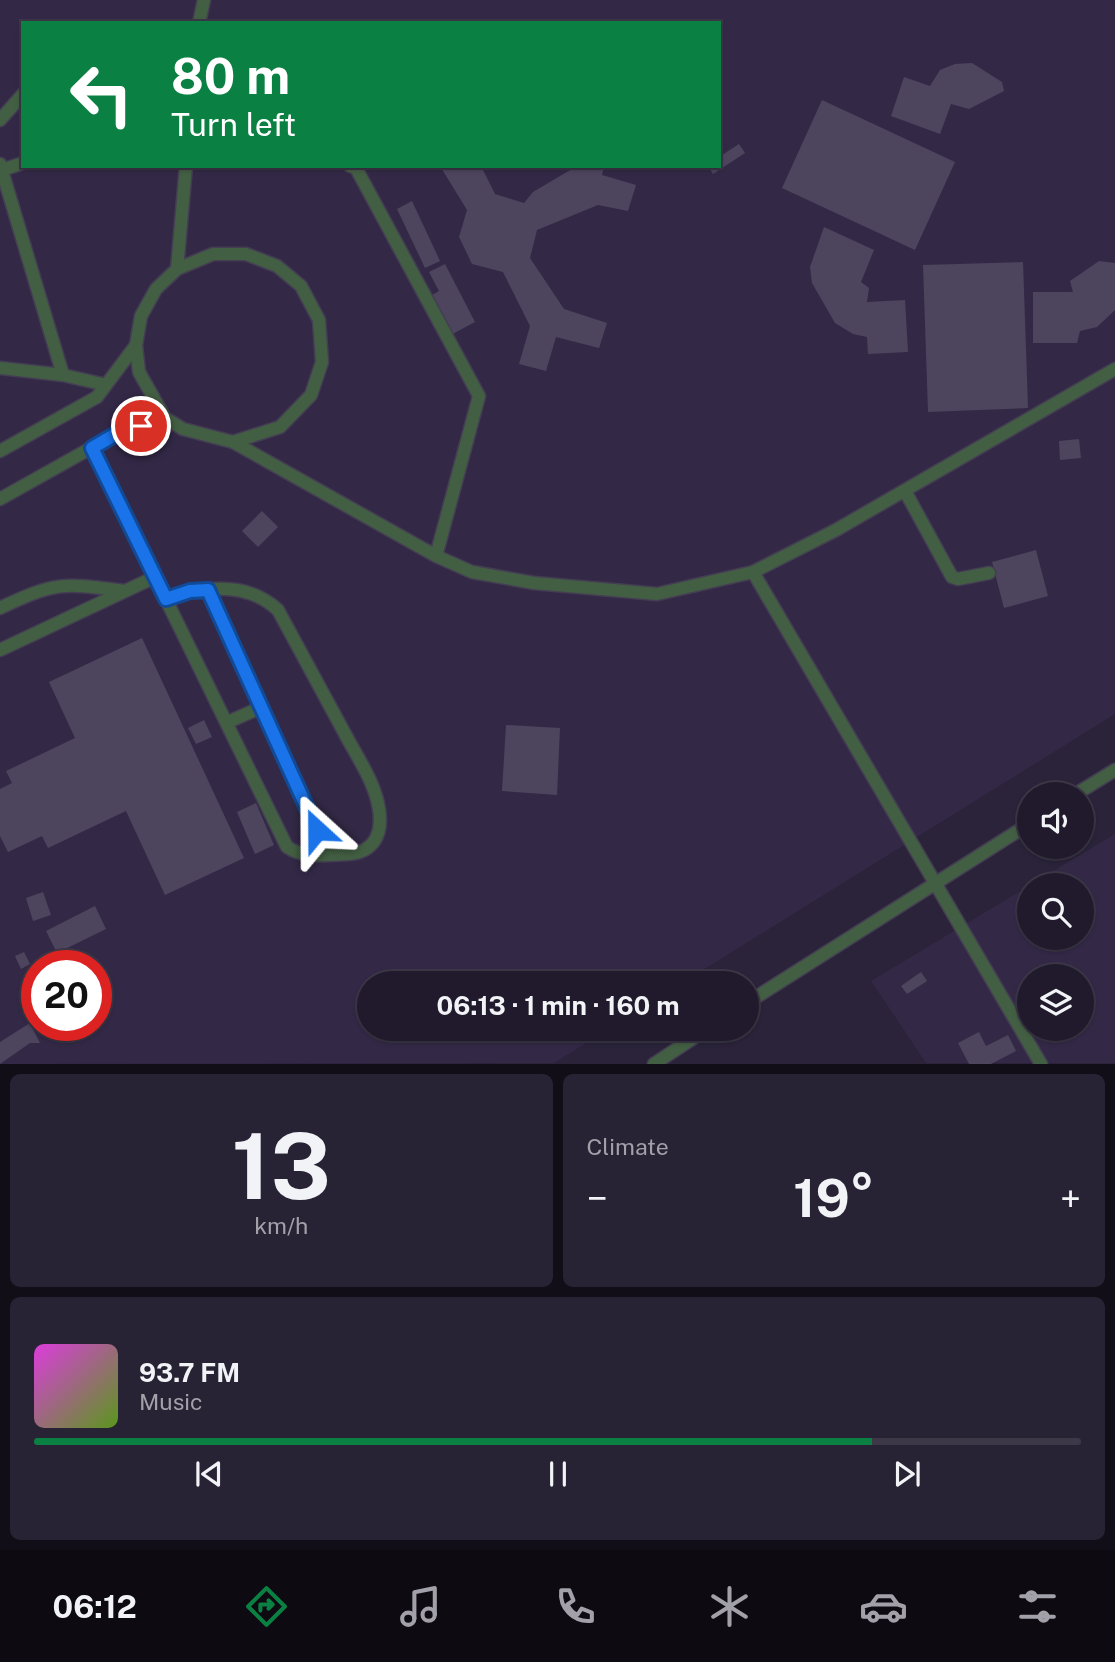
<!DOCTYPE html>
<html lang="en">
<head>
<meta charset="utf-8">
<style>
	body { margin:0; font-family:"Public Sans",sans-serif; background:#282334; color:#f1f3f6; height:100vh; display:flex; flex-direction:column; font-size:26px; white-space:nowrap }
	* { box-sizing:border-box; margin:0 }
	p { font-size:23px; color:#a2a1a9 }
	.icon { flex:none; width:38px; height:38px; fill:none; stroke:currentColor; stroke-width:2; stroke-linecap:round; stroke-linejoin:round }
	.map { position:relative; height:1064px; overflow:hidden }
	.sheet { display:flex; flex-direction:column; gap:10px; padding:10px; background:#120e18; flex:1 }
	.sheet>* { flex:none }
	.top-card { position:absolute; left:21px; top:21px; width:700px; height:147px; border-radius:0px; box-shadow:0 2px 5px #0004,0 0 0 2px #3d3848; background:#0b8043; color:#fff; overflow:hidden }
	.buttons { position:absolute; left:1017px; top:782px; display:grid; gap:14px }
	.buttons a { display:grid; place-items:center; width:77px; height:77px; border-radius:50%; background:#201a2c; box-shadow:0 2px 5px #0004,0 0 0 2px #3d3848; font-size:35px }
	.speed { position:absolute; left:21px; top:950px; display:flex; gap:14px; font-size:35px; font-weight:700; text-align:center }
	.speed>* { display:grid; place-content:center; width:91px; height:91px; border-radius:50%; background:#201a2c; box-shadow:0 2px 5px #0004,0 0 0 2px #3d3848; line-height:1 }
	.speed .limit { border:10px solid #d22; background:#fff; color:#111 }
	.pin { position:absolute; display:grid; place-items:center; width:60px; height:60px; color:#fff; margin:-30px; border:4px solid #fff; border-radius:50%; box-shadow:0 2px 7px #0007 }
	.me { position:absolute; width:77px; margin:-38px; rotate:336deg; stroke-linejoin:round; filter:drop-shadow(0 0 5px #0008) }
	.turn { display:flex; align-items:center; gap:24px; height:147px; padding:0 35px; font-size:32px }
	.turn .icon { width:91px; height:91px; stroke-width:2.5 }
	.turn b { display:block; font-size:49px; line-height:60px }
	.big { font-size:52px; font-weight:700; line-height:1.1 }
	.sheet .widget { flex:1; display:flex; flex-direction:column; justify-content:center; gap:10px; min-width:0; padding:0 24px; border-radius:10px; background:#282334 }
	.sheet .dial { align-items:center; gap:0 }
	.dial b { font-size:91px; line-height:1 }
	.song { display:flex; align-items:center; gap:21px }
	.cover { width:84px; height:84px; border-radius:10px; background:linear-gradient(135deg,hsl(300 70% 55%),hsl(90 70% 35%)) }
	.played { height:7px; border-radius:4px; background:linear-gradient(90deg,#0b8043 80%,#3d3848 80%) }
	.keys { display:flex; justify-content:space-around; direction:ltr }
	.heat { display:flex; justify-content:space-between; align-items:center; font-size:38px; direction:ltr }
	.sheet .tiles { flex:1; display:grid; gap:10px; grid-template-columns:1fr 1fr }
	.widget:last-child { grid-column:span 2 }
	.trip { position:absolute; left:357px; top:971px; width:402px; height:70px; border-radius:35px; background:#201a2c; box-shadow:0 2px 5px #0004,0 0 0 2px #3d3848; font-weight:700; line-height:70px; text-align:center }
	.dock { display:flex; height:112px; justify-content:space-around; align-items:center; background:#0d0a12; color:#a2a1a9 }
	.dock .icon { width:49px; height:49px }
	.dock .active { color:#0b8043 }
	.dock b { font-size:32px; color:#f1f3f6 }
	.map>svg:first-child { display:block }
	.built { fill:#332947; fill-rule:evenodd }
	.building { fill:#4d455e }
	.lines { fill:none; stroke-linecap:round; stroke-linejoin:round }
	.lane-casing { stroke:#443e53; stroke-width:15 }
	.lane { stroke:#435f43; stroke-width:12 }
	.route-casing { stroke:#114b97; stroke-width:18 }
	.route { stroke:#1a73e8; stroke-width:12 }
</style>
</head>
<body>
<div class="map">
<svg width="1115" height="1064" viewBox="0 0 1115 1064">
	<rect width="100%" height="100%" fill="#2a233a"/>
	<path class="built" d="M 0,0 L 1115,0 L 1115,714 L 682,983 L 369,984 L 369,1029 L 609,1029 L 554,1063 L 0,1064 ZM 23,23 L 719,23 L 719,166 L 23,166 ZM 37,966 L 96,966 L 96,1026 L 37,1026 Z
		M 1115,834 L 1115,1063 L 926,1063 L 871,981 L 1029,886 L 1029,938 L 1082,938 L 1082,886 L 1030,885 ZM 1029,976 L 1082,976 L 1082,1029 L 1029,1029 Z"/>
	<path class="building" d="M 972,63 L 1002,82 L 1004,91 L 969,109 L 951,104 L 940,134 L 891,116 L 904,77 L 930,86 L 940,70 L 955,64 Z
		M 822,100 L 955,162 L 915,250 L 782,188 Z
		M 739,144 L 745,153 L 713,174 L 708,166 L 719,166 L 719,157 Z
		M 440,166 L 481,166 L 495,194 L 524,203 L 533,192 L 577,166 L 604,166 L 602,175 L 636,185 L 628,211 L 598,205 L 537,230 L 530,258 L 564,309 L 607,323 L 599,348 L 556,337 L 546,371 L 519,364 L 530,326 L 503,272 L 472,264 L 459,237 L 467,210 Z
		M 412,201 L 440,261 L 425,268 L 397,209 Z
		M 824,227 L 874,250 L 861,282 L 869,288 L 867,302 L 905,300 L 908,352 L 868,354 L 867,337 L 853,334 L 835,323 L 812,283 L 810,267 Z
		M 1099,261 L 1115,263 L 1115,310 L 1097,327 L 1080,331 L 1077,343 L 1033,343 L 1033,292 L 1073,292 L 1070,281 Z
		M 1023,262 L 1028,408 L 928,412 L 923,265 Z
		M 445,264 L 475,322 L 449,336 L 429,297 L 439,291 L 429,272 Z
		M 1079,439 L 1081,458 L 1060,460 L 1059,441 Z
		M 262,511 L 278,527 L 258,547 L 242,531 Z
		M 1036,550 L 1048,596 L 1004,608 L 992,562 Z
		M 142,638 L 244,858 L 165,895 L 126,811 L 48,848 L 42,836 L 8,852 L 0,836 L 0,789 L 12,783 L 6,771 L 75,738 L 49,682 Z
		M 204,720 L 212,737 L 196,744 L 188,728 Z
		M 506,725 L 560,728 L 557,795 L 502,791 Z
		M 256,803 L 274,845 L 255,854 L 237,812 Z
		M 43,892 L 51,915 L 33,921 L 26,898 Z
		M 95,906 L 106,929 L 57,953 L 46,931 Z
		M 24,952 L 30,964 L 21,969 L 15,956 Z
		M 921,972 L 927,981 L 907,994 L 901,986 Z
		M 30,1023 L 40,1043 L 30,1043 L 0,1064 L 0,1042 Z
		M 979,1032 L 986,1046 L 1008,1035 L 1016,1051 L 991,1064 L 969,1064 L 958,1043 Z"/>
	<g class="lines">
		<g class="lane-casing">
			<path id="lane" d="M 199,23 L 204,0
				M 0,120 L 23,94
				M 0,164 L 63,375 L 106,385
				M 350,166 L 356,168 L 479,396 L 436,556
				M 2,170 L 23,163
				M 177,269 L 186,166
				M 0,368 L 63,375
				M 233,442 L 436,556 L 472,572 L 534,583 L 657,594 L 753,572 L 836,530 L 1115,369
				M 92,448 L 287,847 C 305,859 327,855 349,854 C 374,852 383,834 379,809 C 375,782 357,757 344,732 C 322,691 300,651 278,610 C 247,581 204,586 166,599
				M 0,451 L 97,397 L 136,345 L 141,316 L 156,289 L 177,269 L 213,254 L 246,254 L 277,266 L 301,286 L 319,320 L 322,362 L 311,395 L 280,427 L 233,442 L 183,429 L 165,418 L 139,372 L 136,345
				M 905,491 L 952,577 L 958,579 L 989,573
				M 0,499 L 116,434 L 165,418
				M 753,572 L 1041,1064
				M 208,590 L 329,855
				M 0,608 C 57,581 63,583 125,591
				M 0,650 L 155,577
				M 228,722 L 262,707
				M 1076,794 L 1115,770
				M 747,1003 L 1029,824
				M 654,1064 L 707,1029"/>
		</g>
		<use href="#lane" class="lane"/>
	</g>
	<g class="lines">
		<g class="route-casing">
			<path id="route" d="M 141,426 L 116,434 L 92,448 L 166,599 L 190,591 L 208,590 L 317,830"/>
		</g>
		<use href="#route" class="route"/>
	</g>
</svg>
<div class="buttons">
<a><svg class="icon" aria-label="sound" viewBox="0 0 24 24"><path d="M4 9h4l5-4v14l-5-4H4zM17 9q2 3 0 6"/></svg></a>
<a><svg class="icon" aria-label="search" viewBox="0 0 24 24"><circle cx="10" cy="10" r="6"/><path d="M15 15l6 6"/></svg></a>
<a><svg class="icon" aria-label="layers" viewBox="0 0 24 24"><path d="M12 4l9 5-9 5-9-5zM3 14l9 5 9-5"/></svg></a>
</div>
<div class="speed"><div class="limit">20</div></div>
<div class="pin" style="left:141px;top:426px;background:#d93025"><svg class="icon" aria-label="arrive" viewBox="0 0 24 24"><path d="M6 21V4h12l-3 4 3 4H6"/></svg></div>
<svg class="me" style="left:317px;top:830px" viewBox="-20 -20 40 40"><path d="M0-17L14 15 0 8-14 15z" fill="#1a73e8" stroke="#fff" stroke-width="4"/></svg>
<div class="trip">06:13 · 1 min · 160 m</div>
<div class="top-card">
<div class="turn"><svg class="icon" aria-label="left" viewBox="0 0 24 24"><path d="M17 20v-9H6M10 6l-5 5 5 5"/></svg><div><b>80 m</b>Turn left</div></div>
</div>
</div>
<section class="sheet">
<div class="tiles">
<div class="widget dial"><b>13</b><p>km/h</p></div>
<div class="widget"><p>Climate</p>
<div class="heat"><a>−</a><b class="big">19°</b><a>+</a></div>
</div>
<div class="widget">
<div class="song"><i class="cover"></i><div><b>93.7 FM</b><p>Music</p></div></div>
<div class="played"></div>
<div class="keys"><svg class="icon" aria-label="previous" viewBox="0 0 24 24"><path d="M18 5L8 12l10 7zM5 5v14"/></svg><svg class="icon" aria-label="pause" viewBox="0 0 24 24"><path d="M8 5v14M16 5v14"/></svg><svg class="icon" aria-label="next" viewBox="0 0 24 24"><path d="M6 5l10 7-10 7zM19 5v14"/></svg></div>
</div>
</div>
</section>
<nav class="dock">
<b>06:12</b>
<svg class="icon active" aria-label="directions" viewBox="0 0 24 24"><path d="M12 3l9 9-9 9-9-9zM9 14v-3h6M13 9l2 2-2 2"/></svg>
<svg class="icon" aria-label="music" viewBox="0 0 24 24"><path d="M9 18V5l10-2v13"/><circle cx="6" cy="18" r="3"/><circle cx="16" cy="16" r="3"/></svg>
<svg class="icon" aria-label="phone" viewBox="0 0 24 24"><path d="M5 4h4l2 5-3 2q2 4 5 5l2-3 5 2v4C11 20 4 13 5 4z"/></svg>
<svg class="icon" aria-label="climate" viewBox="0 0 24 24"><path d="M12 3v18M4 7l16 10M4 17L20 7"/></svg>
<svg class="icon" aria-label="car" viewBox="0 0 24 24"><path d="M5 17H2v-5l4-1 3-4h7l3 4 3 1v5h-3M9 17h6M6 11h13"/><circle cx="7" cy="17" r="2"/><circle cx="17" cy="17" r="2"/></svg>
<svg class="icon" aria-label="filters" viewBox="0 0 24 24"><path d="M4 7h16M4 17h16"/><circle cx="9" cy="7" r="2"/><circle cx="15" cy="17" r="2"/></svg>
</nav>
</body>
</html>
